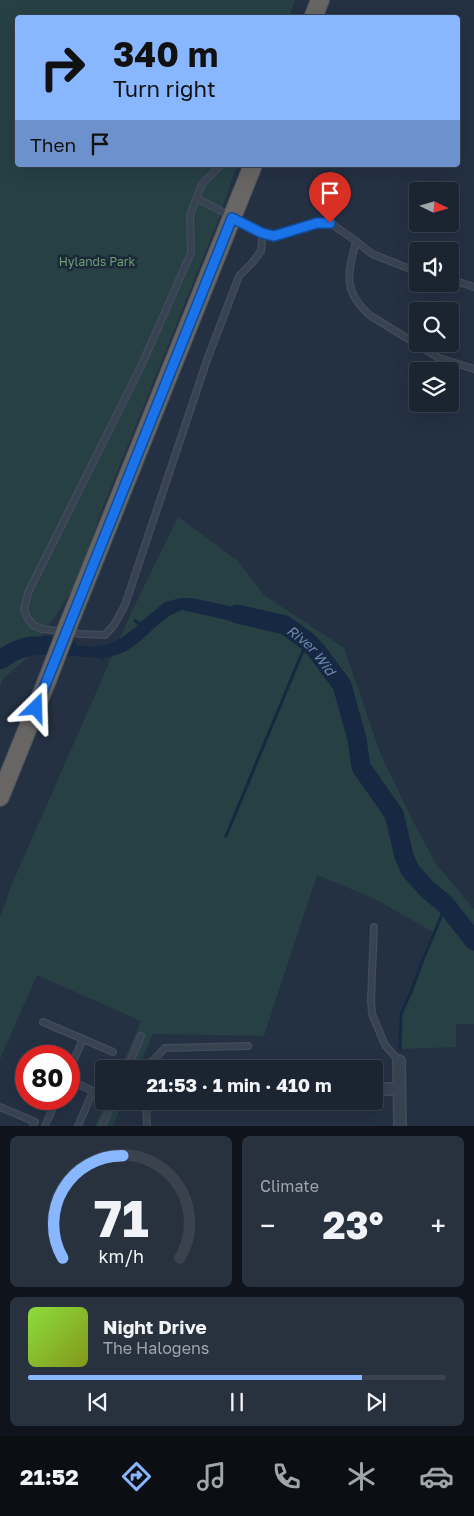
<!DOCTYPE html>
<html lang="en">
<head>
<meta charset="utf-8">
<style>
	body { margin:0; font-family:"Golos Text",sans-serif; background:#28313e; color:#f1f3f6; height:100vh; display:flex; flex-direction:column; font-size:19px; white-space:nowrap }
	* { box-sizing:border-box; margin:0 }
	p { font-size:16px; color:#a0a5ac }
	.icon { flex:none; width:28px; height:28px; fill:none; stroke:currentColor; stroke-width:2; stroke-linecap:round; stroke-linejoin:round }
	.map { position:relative; height:1126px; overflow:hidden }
	.panel { display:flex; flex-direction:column; gap:10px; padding:10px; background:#0f141c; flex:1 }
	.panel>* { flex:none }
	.banner { position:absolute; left:15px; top:15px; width:445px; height:152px; border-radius:5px; box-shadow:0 5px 20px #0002,0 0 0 1px #39424d; background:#88b6ff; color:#111; overflow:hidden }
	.needle { width:32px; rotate:95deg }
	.fabs { position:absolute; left:409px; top:182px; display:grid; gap:10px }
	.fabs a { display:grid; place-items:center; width:50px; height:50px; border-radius:5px; background:#1b2532; box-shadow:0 5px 20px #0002,0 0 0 1px #39424d; font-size:25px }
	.speed { position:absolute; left:15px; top:1045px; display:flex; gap:10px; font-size:25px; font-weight:700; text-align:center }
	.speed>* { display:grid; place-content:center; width:65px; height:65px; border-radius:50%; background:#1b2532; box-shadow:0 5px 20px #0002,0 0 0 1px #39424d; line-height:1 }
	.speed .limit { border:8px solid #d22; background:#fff; color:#111 }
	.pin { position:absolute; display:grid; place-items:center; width:42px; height:42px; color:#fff; margin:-51px -21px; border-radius:50% 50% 50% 0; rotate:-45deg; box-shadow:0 0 5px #0007 }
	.pin .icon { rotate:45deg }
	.me { position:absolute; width:55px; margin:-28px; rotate:22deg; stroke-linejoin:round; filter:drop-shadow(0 0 4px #0008) }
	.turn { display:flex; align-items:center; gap:18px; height:105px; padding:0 15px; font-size:22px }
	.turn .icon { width:65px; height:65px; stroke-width:2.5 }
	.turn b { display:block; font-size:35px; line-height:42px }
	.then { display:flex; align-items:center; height:48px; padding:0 15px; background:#0003; gap:10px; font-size:19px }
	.big { font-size:38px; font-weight:700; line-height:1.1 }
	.panel .card { flex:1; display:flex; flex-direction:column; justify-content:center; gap:8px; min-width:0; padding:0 18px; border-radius:8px; background:#28313e }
	.panel .dial { align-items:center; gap:0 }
	.dial svg { height:130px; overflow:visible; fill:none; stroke:#39424d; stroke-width:7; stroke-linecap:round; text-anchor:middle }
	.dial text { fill:#f1f3f6; stroke:none }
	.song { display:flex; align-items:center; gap:15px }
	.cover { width:60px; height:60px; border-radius:8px; background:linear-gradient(135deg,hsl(90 70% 55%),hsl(70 70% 35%)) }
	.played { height:5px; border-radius:2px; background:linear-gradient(90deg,#88b6ff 80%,#39424d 80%) }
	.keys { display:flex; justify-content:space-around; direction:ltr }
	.heat { display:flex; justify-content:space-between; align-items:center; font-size:28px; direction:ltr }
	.panel .tiles { flex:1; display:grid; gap:10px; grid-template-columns:1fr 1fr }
	.card:last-child { grid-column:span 2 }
	.trip { position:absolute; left:95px; top:1060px; width:288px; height:50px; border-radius:5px; background:#1b2532; box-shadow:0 5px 20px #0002,0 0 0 1px #39424d; font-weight:700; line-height:50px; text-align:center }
	.tab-bar { display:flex; height:80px; justify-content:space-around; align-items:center; background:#0b0f14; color:#a0a5ac }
	.tab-bar .icon { width:35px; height:35px }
	.tab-bar .selected { color:#88b6ff }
	.tab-bar b { font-size:22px; color:#f1f3f6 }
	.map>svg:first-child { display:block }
	.green { fill:#264044 }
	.water { fill:#162842 }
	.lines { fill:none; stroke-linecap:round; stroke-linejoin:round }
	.stream { stroke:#162842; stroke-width:3 }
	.river { stroke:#162842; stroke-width:19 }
	.service-casing { stroke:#424c5c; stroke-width:8 }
	.minor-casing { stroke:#424c5c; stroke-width:14 }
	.trunk-casing { stroke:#434e5d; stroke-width:20 }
	.service { stroke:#384352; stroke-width:5.5 }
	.minor { stroke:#384352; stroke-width:11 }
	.trunk { stroke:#686664; stroke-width:18 }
	.trunk-bridge-casing { stroke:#434e5d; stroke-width:20; stroke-linecap:butt }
	.trunk-bridge { stroke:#686664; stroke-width:18 }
	.route-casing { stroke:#114b97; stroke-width:12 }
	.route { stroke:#1a73e8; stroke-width:9 }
	.labels { text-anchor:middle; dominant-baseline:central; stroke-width:5; stroke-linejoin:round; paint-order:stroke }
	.park-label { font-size:12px; fill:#6b9f76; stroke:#1d2838 }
	.water-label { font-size:14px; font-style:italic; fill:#6c88ae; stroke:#1d2838 }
</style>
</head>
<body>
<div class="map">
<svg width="474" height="1126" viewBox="0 0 474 1126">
	<rect width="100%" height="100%" fill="#243143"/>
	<path class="green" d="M 0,0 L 295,0 L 289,17 L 18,18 L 18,165 L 237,165 L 217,223 L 103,507 L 75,586 L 27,658 L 3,679 L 0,687 Z
		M 178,517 L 237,560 L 264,595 L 344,648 L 381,755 L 414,823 L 436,864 L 474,909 L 474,1024 L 456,1024 L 456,1047 L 399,1049 L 399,1015 L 410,992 L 433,932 L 377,900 L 317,875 L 264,1036 L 153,1034 L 138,1069 L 120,1069 L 141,1021 L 37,975 L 0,1059 L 0,917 L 12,884 L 131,613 Z
		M 106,1101 L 123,1101 L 113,1126 L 95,1126 Z"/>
	<path class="water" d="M 181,598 L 192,598 L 262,613 L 260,627 L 182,610 C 158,618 146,641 124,652 C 118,655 110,656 104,658 L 103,662 L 99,658 L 40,653 L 44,640 C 59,642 85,648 100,646 C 114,644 128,634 138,625 L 133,621 L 135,619 L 141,622 L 165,602 Z"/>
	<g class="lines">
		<path class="stream" d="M 226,836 L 307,641
			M 400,1049 L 401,1014 L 411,992 L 422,962 L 446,905"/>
		<g class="river">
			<path id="s1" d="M 237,614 L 285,625 L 307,641 L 315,649 L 342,685 L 357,739 L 361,767 L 394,814 L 404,856 L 410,870 L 426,888 L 446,905 L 474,941"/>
			<path d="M 0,660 C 25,642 38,645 67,647"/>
		</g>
		<g class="service-casing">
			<path id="service" d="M 221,165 L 202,184 L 190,215 L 191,253 L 142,364 L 28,593 L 24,609 L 27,617 L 33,625 L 42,629 L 81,634 L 105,635 L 114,625 L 125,605 L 207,360 L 239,276 L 252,263 L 261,251 L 263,233 L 274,236 L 288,231 L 317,223 L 330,223 L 356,241 C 348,273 342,292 371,316 L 439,358 L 474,369
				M 198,199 L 263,233
				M 356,241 L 372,254 L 418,272
				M 450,279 L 474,287
				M 374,927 L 371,999 L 372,1014 L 385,1045 L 399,1061
				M 43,1022 L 83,1039 L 69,1071
				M 83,1039 L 113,1052
				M 127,1069 L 141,1036
				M 145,1069 L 165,1048 L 248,1046
				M 69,1080 L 93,1091 L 78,1126
				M 146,1101 L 147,1126
				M 0,1107 L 35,1122 L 33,1126
				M 45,1126 L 57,1099
				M 102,1126 L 113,1101"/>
		</g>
		<g class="minor-casing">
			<path id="minor" d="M 399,1061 L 400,1126
				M 386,1089 L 399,1089"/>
		</g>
		<g class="trunk-casing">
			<path id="trunk" d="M 313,18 L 320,0
				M 69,623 L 253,165
				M 0,797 L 48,678"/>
		</g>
		<use href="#service" class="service"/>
		<use href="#minor" class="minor"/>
		<use href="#trunk" class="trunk"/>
		<g class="trunk-bridge-casing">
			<path id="trunk-bridge" d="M 48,678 L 69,623"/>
		</g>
		<use href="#trunk-bridge" class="trunk-bridge"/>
	</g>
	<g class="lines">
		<g class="route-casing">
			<path id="route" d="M 36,708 L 232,218 L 262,233 L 274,236 L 317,223 L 330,223"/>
		</g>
		<use href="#route" class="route"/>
	</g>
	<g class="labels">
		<g class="park-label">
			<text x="97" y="261">Hylands Park</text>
		</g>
		<g class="water-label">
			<text stroke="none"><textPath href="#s1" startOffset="86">River Wid</textPath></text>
		</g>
	</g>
</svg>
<div class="fabs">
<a><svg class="needle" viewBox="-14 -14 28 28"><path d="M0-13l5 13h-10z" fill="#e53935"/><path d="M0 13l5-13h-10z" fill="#a0a5ac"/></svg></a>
<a><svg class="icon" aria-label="sound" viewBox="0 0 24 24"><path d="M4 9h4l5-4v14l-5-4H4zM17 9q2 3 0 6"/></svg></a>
<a><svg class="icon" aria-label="search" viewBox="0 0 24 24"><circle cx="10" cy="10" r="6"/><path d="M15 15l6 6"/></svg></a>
<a><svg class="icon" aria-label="layers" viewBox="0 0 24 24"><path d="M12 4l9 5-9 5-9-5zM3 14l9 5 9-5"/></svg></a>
</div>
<div class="speed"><div class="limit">80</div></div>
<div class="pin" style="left:330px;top:223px;background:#d93025"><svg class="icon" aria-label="arrive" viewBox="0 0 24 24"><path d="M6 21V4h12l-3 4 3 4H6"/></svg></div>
<svg class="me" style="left:36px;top:708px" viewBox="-20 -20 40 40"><path d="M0-17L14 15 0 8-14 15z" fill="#1a73e8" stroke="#fff" stroke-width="4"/></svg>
<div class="trip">21:53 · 1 min · 410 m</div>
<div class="banner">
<div class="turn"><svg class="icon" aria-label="right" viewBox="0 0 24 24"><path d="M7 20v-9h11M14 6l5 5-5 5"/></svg><div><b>340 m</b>Turn right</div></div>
<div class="then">Then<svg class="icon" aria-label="arrive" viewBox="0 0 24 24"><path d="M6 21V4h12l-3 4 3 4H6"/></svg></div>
</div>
</div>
<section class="panel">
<div class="tiles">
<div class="card dial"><svg viewBox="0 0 100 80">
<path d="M14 69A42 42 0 1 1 86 69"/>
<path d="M14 69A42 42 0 0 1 51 6" stroke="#88b6ff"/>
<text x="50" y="56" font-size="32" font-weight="700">71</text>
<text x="50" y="72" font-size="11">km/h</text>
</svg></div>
<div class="card"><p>Climate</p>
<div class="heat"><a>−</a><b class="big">23°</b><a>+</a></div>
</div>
<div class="card">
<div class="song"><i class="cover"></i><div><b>Night Drive</b><p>The Halogens</p></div></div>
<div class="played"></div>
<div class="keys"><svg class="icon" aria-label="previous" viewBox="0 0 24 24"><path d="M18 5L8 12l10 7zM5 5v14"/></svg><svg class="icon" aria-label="pause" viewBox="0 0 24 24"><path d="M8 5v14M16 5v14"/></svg><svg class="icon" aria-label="next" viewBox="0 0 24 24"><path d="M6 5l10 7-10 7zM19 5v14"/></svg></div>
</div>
</div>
</section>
<nav class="tab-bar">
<b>21:52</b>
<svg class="icon selected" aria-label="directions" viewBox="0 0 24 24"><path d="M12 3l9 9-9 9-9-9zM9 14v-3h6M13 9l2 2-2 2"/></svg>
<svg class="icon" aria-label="music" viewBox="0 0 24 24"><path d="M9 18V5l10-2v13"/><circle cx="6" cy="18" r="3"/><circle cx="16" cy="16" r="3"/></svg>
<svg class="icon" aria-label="phone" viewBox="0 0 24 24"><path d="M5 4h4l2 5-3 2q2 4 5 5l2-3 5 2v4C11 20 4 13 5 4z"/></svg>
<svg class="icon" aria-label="climate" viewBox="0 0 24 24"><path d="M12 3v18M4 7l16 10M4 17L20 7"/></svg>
<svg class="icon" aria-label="car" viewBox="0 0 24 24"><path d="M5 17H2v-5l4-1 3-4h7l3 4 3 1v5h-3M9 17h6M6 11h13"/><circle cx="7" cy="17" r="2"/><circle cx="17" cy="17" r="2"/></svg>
</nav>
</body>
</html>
